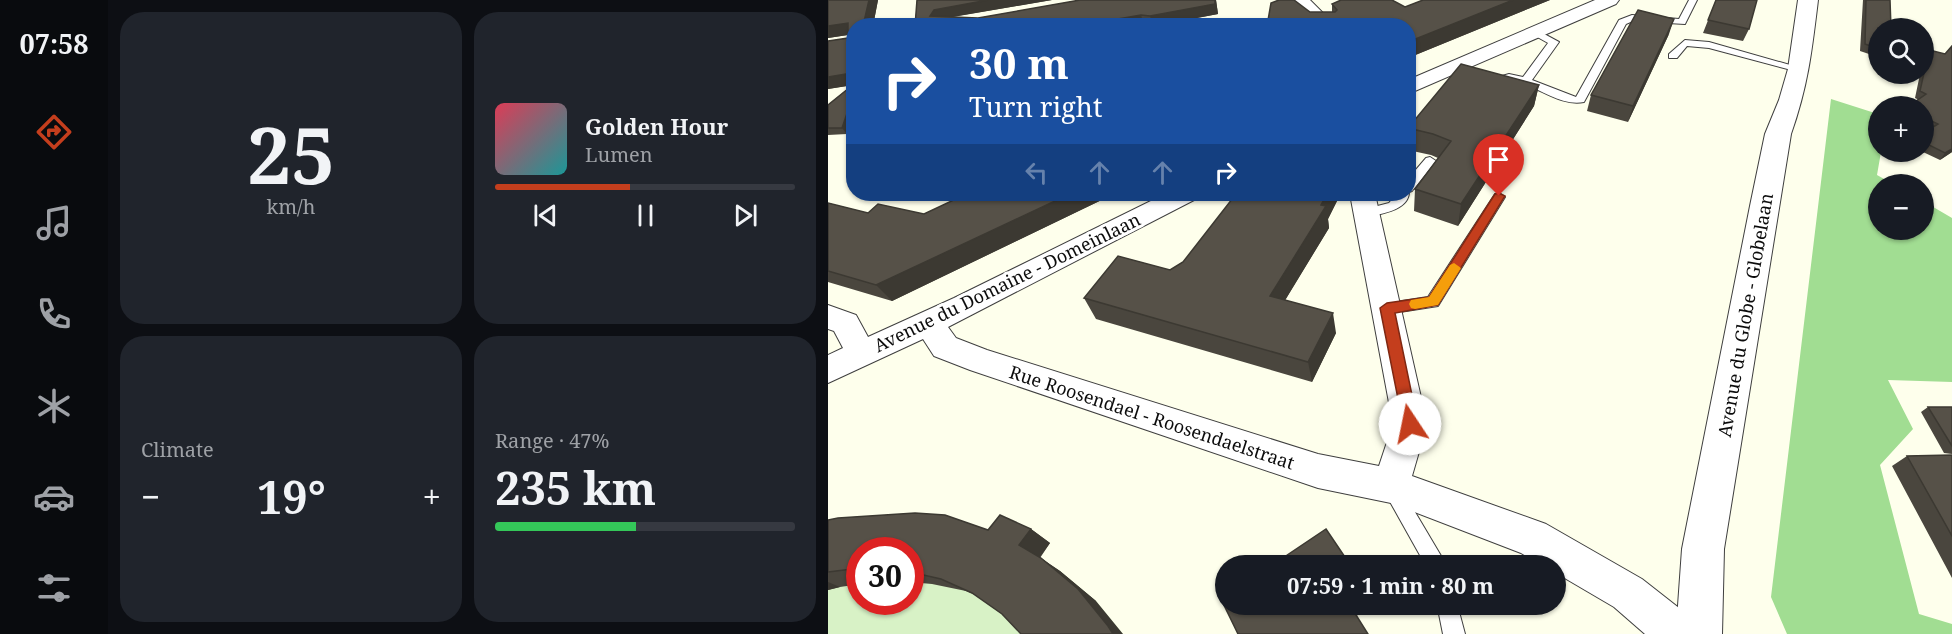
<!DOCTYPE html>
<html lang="en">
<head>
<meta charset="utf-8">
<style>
	body { margin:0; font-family:"Noto Serif",serif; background:#20242c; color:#f1f3f6; height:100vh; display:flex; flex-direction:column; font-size:22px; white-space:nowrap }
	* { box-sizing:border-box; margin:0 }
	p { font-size:20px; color:#9ea1a6 }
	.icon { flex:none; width:33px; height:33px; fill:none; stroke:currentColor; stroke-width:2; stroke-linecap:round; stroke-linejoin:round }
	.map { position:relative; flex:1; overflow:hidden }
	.panel { display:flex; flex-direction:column; gap:12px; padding:12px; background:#0d0f14; width:720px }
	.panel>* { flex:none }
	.top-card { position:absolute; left:18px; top:18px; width:570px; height:183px; border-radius:24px; box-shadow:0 2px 4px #0004; background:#1a4fa0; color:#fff; overflow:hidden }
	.controls { position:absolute; left:1040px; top:18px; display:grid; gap:12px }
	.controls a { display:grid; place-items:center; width:66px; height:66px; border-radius:50%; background:#171b24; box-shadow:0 2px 4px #0004; font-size:30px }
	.speed { position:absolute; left:18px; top:537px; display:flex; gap:12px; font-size:30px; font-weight:700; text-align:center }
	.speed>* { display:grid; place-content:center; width:78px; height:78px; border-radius:50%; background:#171b24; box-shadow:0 2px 4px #0004; line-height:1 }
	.speed .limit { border:9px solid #d22; background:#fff; color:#111 }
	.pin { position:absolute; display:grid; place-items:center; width:51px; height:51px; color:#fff; margin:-62px -26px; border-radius:50% 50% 50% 0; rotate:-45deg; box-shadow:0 0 6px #0007 }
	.pin .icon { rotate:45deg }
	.me { position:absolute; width:66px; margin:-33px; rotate:349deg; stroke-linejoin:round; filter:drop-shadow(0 0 4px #0008) }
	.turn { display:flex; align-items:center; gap:21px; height:126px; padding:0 24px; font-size:27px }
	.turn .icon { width:78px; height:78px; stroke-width:2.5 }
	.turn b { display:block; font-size:42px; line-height:51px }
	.lanes { display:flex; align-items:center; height:57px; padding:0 24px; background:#0003; justify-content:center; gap:30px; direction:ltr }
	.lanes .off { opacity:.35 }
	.big { font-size:45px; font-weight:700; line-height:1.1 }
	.panel .widget { flex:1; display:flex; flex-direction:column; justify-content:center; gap:9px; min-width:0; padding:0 21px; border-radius:24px; background:#20242c }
	.panel .dial { align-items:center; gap:0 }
	.dial b { font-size:78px; line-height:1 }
	.song { display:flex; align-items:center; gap:18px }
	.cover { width:72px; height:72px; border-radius:9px; background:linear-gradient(135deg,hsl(350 70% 55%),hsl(180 70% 35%)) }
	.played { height:6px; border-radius:3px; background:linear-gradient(90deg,#c43e1d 45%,#363941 45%) }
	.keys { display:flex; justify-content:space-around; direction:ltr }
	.heat { display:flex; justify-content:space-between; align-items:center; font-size:33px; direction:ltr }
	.charge { height:9px; border-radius:4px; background:linear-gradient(90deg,#34c759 47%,#363941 0) }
	.panel .tiles { flex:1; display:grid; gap:12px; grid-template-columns:repeat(2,1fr) }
	.trip { position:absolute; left:387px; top:555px; width:351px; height:60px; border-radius:30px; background:#171b24; box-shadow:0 2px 4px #0004; font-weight:700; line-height:60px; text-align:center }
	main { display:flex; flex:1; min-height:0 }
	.menu { display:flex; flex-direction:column; width:108px; justify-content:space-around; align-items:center; background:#090b0e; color:#9ea1a6 }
	.menu .icon { width:42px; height:42px }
	.menu .current { color:#c43e1d }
	.menu b { font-size:27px; color:#f1f3f6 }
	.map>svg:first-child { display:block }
	.forest { fill:#a1dd92 }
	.pitch { fill:#d8f2c6; fill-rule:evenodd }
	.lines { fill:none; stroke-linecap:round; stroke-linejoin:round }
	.service-casing { stroke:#3f3f3f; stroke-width:2 }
	.minor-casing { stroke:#3f3f3f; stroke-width:2 }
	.tertiary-casing { stroke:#3f3f3f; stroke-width:2 }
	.service { fill:#fff; fill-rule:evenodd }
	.minor { fill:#fff; fill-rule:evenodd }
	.tertiary { fill:#fff; fill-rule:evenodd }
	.wall { fill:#4a463e }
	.shaded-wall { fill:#3c3932 }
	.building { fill:#565148; stroke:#3c3932; stroke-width:1.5 }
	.route { fill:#c43e1d; stroke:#7f2813; stroke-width:1.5 }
	.slow { fill:#f59e0b }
	.labels { text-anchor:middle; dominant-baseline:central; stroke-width:6; stroke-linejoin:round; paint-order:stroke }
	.street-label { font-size:18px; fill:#0c0c0c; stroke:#fff }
</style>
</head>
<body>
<main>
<nav class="menu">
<b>07:58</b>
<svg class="icon current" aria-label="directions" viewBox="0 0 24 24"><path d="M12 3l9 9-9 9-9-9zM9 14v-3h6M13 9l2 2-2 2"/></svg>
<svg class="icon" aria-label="music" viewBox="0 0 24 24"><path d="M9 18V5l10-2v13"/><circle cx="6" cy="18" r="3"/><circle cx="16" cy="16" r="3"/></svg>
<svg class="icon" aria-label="phone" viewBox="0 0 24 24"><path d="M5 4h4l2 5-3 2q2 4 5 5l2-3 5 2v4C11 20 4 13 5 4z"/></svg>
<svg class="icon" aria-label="climate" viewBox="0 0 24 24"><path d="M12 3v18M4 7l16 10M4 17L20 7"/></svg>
<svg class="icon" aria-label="car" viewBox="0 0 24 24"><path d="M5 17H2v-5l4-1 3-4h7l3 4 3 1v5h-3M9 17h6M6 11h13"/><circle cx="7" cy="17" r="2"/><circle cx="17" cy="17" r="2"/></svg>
<svg class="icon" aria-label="filters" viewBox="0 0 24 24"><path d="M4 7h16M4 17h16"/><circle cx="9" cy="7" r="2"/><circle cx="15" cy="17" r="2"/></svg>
</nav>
<section class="panel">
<div class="tiles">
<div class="widget dial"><b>25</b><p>km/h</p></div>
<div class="widget">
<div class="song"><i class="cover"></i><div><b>Golden Hour</b><p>Lumen</p></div></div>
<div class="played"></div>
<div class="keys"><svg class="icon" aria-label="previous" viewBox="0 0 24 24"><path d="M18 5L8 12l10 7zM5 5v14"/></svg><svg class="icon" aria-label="pause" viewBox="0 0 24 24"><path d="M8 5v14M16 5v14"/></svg><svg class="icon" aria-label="next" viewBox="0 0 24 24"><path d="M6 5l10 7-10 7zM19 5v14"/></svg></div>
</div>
<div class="widget"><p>Climate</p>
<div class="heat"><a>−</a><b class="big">19°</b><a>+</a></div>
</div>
<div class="widget"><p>Range · 47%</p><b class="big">235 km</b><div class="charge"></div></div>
</div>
</section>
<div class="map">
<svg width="1124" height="634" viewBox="0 0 1124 634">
	<rect width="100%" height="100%" fill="#feffec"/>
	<path class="forest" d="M 1003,99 L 1050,114 L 1050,152 L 1053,152 L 1049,175 L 1065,184 L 1050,184 L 1050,230 L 1095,230 L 1095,201 L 1124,218 L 1124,382 L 1060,380 L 1085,429 L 1052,465 L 1091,614 L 1124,624 L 1124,634 L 959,634 L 943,597 Z"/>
	<path class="pitch" d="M 39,533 L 232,571 L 268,601 L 295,634 L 0,634 L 0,543 ZM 32,550 L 82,550 L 82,602 L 32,602 Z"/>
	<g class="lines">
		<g class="service-casing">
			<path id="service" d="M 861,0 L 869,0 L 857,24 L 805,21 L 798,24 L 756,102 C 731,107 708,84 684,81 C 678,80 671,82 665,83 L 660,80 L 681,74 L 695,77 L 720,43 L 704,34 L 702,32 L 707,29 L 731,42 L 704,80 L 748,97 L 791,20 L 804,15 L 851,19 Z
				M 857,40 L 881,42 L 976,69 L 971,72 L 881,48 L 859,46 L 849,58 L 841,58 L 841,54 Z
				M 602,157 L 608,161 L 584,191 L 581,192 C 581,210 553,214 539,217 L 534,216 L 532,213 L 534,210 L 561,203 L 569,194 L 580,194 L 580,179 L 598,158 Z
				M 671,193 L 677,197 L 610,306 L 559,314 L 554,312 L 552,308 L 554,304 L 600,297 L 667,194 Z
				M 565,482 L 571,485 L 619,566 L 598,566 L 556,491 L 559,485 Z
				M 609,604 L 629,604 L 637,634 L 615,634 Z"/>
		</g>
		<g class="minor-casing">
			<path id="minor" d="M 462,0 L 482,0 L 508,26 L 488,26 Z
				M 767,0 L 791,0 L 788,4 L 580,94 L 580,80 Z
				M 337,194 L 370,194 L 366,200 L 120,327 L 128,338 L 159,350 L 490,454 L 551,466 L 565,424 L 522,194 L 547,194 L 599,424 L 584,476 L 718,524 L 814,579 L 865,619 L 871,634 L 817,634 L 786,607 L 728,573 L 728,566 L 714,566 L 693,553 L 563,503 L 490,488 L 142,370 L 106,356 L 95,339 L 0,383 L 0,355 L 15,348 L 6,331 L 0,329 L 0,305 L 28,315 L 40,337 L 126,298 Z"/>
		</g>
		<g class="tertiary-casing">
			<path id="tertiary" d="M 970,0 L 990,0 C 984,50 980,86 963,134 L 896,549 L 894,634 L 848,634 L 854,549 L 922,206 L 937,134 L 951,100 L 960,69 Z"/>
		</g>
		<use href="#service" class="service"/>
		<use href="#minor" class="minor"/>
		<use href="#tertiary" class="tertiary"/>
	</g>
	<path class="wall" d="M 0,0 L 50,0 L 45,26 L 26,26 L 26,115 L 19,134 L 0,135 L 0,105 L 24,85 L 0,89 L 0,41 L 20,38 L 20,35 L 0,38 Z
		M 89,0 L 224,0 L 123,17 L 150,18 L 252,0 L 388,0 L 390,14 L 328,26 L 87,26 Z
		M 595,0 L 722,0 L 580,58 L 580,26 L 439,26 L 482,12 L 504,12 L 504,4 L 577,7 Z
		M 888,0 L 921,29 L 915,41 L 875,33 Z
		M 1035,0 L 1062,0 L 1050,28 L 1050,57 L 1032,51 Z
		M 841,34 L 800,122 L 759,111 L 763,95 Z
		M 1101,50 L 1124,152 L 1112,160 L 1095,152 L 1095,133 L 1102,129 L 1095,126 L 1095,106 L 1091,100 L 1087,98 L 1092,74 L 1095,74 L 1096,57 Z
		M 711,85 L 706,106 L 630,226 L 586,211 L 587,189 L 610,158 L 603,155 L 580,150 L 580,128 Z
		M 286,194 L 64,301 L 0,282 L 0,203 L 40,213 L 96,214 L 130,198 Z
		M 510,199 L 500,219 L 501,228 L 457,300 L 508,333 L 484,382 L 268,319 L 256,298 L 342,270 L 355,262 Z
		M 1100,407 L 1124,407 L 1124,454 L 1116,453 L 1093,412 Z
		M 1124,455 L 1124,578 L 1064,466 L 1079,456 Z
		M 0,520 L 160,530 L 203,529 L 222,543 L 212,558 L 232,571 L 268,601 L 174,614 L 148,595 L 138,591 L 104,584 L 82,582 L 82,550 L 32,550 L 32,584 L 12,587 L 0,590 Z"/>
	<path class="shaded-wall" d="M 41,0 L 50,0 L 45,26 L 35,26 Z
		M 160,0 L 224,0 L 119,18 L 102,16 L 106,10 Z
		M 388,0 L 390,14 L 325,26 L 322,16 Z
		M 685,0 L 722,0 L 580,58 L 580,42 Z
		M 313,15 L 316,25 L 255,26 L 255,25 Z
		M 846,19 L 841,34 L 800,122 L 805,106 Z
		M 20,23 L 26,34 L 0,38 L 0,26 Z
		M 26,68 L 26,85 L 0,89 L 0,77 Z
		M 711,85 L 706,106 L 630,226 L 633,204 Z
		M 26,93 L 26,115 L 19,134 L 14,128 Z
		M 1124,149 L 1124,152 L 1112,160 L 1117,153 Z
		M 242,194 L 286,194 L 64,301 L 48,285 Z
		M 499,194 L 510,194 L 510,199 L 500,219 L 501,228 L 447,317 L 442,296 Z
		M 505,313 L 508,333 L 484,382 L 480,362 Z
		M 203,529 L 222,543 L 211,558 L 191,545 Z
		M 213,558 L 232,571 L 268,601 L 295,634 L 285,634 Z
		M 0,582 L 12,587 L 0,590 Z
		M 526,604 L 542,604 L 542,605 L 526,618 L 523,607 Z"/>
	<path class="building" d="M 0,0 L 41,0 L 35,26 L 26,26 L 26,68 L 24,73 L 0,77 L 0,41 L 20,38 L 20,23 L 0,26 Z
		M 89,0 L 160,0 L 106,10 L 102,16 L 150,18 L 252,0 L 387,0 L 387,4 L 322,16 L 313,15 L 255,25 L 256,26 L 87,26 Z
		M 451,0 L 466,0 L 482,12 L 507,12 L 509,10 L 504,4 L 513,0 L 564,0 L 577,7 L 595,0 L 685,0 L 580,42 L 580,26 L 501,26 L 485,20 L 486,26 L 439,26 L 443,3 Z
		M 888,0 L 929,0 L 921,29 L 880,20 Z
		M 1038,0 L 1062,0 L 1063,28 L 1050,28 L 1050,49 L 1037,44 Z
		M 810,10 L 846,19 L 805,106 L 763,95 Z
		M 1124,46 L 1124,149 L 1117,153 L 1095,142 L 1095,133 L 1110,124 L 1095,117 L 1095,106 L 1081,106 L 1098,94 L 1092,91 L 1101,50 L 1117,54 Z
		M 633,64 L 711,85 L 633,204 L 587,189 L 623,141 L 605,134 L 580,128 Z
		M 26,84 L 26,93 L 14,128 L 0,128 L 0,105 Z
		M 127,194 L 242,194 L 48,285 L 0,271 L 0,203 L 40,213 L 50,204 L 96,214 L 130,198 Z
		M 408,194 L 499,194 L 493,205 L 498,206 L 442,296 L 505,313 L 480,362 L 256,298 L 290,256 L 342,270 L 355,262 Z
		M 1100,407 L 1124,407 L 1124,446 Z
		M 1124,455 L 1124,536 L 1079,456 Z
		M 87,513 L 117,515 L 160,530 L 172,515 L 203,529 L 191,545 L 213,558 L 250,589 L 280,626 L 285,634 L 193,634 L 174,614 L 144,593 L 113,579 L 82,572 L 82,550 L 32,550 L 32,568 L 0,572 L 0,520 L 10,518 Z
		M 498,529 L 523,566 L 443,566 Z
		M 398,596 L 398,604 L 526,604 L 523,607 L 540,634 L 410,634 L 393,599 Z"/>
	<path class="route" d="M 671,193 L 677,196 L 610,305 L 567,313 L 590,424 L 587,429 L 582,431 L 576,429 L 552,308 L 559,303 L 601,297 L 667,194 Z"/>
	<path class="slow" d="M 626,263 L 633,268 L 610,305 L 587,309 L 583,308 L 581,304 L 583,300 L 601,297 L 622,265 Z"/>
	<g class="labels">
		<g class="street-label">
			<text transform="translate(179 282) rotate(-26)">Avenue du Domaine - Domeinlaan</text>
			<text transform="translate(917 315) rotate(-80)">Avenue du Globe - Globelaan</text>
			<text transform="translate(324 417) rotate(18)">Rue Roosendael - Roosendaelstraat</text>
		</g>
	</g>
</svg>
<div class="controls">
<a><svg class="icon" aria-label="search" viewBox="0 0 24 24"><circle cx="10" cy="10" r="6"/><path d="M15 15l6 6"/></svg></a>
<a>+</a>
<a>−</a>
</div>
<div class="speed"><div class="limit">30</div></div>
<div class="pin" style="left:671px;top:196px;background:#d93025"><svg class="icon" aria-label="arrive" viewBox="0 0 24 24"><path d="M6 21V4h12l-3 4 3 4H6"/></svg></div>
<svg class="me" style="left:582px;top:424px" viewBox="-20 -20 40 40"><circle r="19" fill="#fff"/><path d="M0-13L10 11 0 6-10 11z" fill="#c43e1d"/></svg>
<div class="trip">07:59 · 1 min · 80 m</div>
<div class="top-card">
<div class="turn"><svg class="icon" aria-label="right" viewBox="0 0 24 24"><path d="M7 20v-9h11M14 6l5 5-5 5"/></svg><div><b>30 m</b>Turn right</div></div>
<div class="lanes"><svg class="icon off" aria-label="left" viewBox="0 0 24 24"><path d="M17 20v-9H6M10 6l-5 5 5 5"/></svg><svg class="icon off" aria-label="ahead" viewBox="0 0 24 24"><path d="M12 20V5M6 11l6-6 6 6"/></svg><svg class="icon off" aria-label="ahead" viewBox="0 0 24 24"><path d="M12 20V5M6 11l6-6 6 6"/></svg><svg class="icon" aria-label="right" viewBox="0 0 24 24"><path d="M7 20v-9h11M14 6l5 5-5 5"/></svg></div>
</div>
</div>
</main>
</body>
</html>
